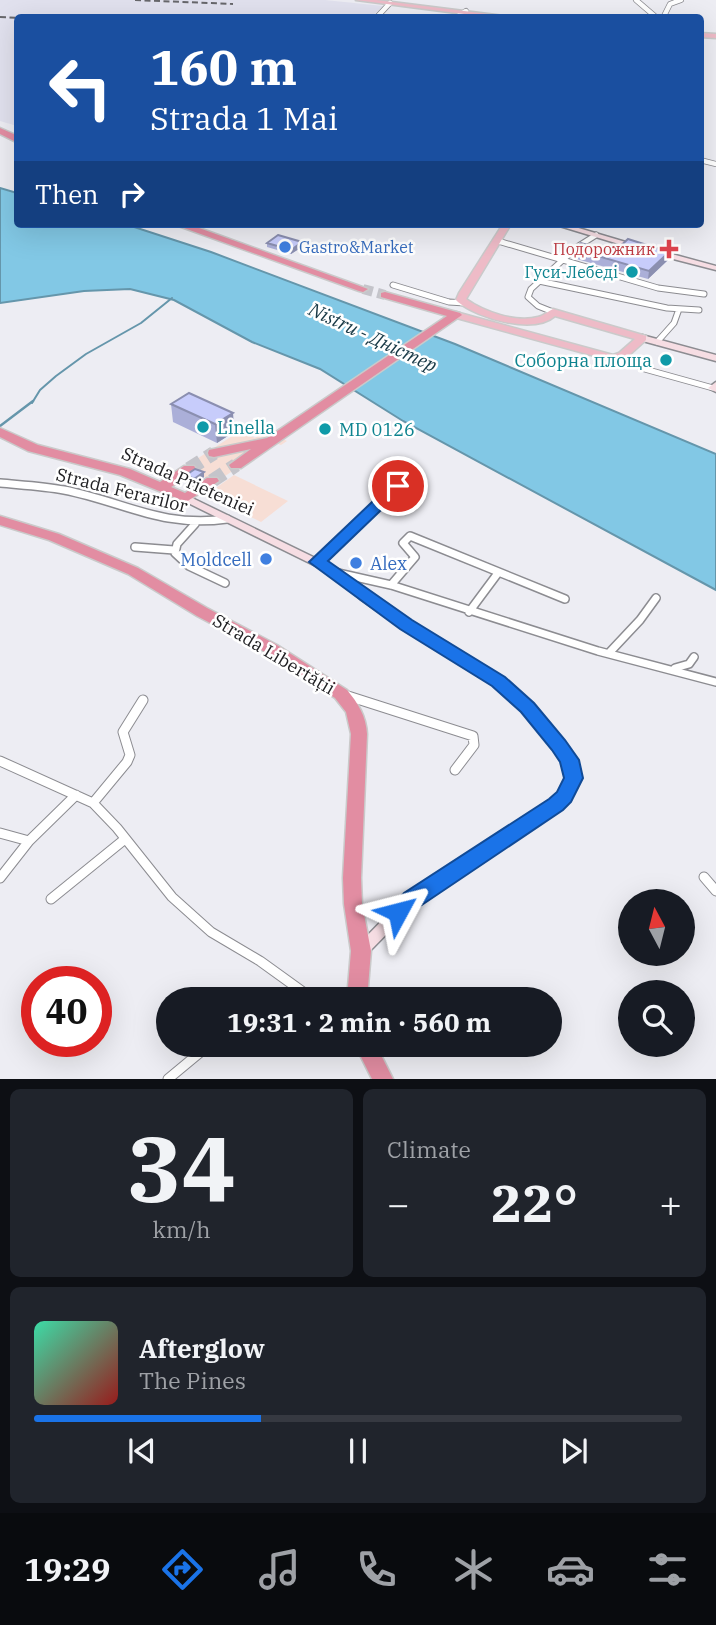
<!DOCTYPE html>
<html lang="en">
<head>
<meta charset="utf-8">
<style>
	body { margin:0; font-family:"IBM Plex Serif",serif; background:#20242c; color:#f1f3f6; height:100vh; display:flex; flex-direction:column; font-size:26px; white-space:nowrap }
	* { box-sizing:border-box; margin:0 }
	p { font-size:23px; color:#9ea1a6 }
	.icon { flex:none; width:38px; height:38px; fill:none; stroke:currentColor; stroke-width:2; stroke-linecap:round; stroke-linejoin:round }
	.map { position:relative; height:1079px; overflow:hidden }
	.panel { display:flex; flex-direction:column; gap:10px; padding:10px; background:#0d0f14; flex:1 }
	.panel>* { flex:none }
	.hud { position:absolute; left:14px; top:14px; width:690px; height:214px; border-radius:7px; box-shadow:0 7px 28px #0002; background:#1a4fa0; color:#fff; overflow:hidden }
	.needle { width:46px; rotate:353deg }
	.fabs { position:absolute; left:618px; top:889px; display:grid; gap:14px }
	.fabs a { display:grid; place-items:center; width:77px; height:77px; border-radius:50%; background:#171b24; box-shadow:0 7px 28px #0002; font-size:35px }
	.speed { position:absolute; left:21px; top:966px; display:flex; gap:14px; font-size:35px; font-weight:700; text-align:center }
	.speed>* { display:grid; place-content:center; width:91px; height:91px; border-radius:50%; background:#171b24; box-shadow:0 7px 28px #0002; line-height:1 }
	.speed .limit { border:10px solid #d22; background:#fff; color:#111 }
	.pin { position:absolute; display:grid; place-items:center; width:60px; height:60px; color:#fff; margin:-30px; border:4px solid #fff; border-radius:50%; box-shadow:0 2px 7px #0007 }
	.me { position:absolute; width:77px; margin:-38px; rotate:52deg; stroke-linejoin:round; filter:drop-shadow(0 0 5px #0008) }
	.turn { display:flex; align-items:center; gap:24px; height:147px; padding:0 21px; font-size:32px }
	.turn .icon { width:91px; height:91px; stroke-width:2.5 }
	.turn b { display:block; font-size:49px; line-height:60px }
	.then { display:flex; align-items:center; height:66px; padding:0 21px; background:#0003; gap:14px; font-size:26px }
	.big { font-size:52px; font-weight:700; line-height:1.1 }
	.panel .card { flex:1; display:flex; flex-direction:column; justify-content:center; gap:10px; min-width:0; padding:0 24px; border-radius:10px; background:#20242c }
	.panel .dial { align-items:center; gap:0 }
	.dial b { font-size:91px; line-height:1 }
	.song { display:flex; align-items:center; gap:21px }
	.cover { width:84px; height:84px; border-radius:10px; background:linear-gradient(135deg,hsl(160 70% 55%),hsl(0 70% 35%)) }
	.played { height:7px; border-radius:4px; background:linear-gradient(90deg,#1a73e8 35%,#363941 35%) }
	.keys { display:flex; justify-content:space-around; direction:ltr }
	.heat { display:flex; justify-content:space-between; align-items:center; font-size:38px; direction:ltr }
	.panel .tiles { flex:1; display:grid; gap:10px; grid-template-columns:1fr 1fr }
	.card:last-child { grid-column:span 2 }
	.trip { position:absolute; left:156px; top:987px; width:406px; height:70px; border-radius:35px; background:#171b24; box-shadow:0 7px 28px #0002; font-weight:700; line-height:70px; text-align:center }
	.tabs { display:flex; height:112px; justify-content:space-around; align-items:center; background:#090b0e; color:#9ea1a6 }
	.tabs .icon { width:49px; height:49px }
	.tabs .active { color:#1a73e8 }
	.tabs b { font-size:32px; color:#f1f3f6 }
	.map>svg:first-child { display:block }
	.commercial { fill:#f7ded5 }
	.built { fill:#e1e1ee }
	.water { fill:#82c8e5; stroke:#6596ab; stroke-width:2 }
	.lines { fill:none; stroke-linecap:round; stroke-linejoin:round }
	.stream-far1 { stroke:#6596ab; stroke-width:2 }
	.stream { stroke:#6596ab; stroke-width:2.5 }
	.highway-tunnel-far1 { stroke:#c4c4ca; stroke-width:10; stroke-dasharray:10 5; stroke-linecap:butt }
	.highway-tunnel { stroke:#c4c4ca; stroke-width:14; stroke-dasharray:14 7; stroke-linecap:butt }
	.street-far3-casing { stroke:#8c8c91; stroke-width:6 }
	.street-far2-casing { stroke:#8c8c91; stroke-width:7 }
	.street-far1-casing { stroke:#8c8c91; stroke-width:10 }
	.street-casing { stroke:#8c8c91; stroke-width:11 }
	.secondary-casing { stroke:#8c8c91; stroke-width:3 }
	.primary-casing { stroke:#cacaca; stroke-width:3 }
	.highway-casing { stroke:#cacaca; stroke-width:3 }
	.street-far3 { stroke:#fff; stroke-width:4.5 }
	.street-far2 { stroke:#fff; stroke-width:5 }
	.street-far1 { stroke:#fff; stroke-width:7 }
	.street { stroke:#fff; stroke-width:9 }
	.secondary { fill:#f6dde3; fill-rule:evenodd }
	.primary { fill:#eebbc7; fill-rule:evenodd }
	.highway { fill:#e28da2; fill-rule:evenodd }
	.rail { stroke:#67676b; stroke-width:2; stroke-dasharray:6 3.5; stroke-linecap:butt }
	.wall { fill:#abafd8 }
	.shaded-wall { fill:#8b8fb0 }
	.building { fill:#c7ccfb; stroke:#8b8fb0; stroke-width:2 }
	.route { fill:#1a73e8; stroke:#114b97; stroke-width:2 }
	.shop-dot { fill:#3f7fe0; stroke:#fff; stroke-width:2.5 }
	.health-dot { fill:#e0444e; stroke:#fff; stroke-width:2.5 }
	.culture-dot { fill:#0f9aa8; stroke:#fff; stroke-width:2.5 }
	.labels { text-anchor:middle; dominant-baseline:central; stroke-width:5; stroke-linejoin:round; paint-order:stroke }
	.far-shop-label { font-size:16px; fill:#366cbe; stroke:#fff; text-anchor:start }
	.far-health-label { font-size:16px; fill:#be3a42; stroke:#fff; text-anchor:end }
	.far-culture-label { font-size:16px; fill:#0d838f; stroke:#fff; text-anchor:end }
	.culture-label { font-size:18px; fill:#0d838f; stroke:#fff; text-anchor:start }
	.street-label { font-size:18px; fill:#212124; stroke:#fff }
	.shop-label { font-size:18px; fill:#366cbe; stroke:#fff; text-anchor:end }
	.water-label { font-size:19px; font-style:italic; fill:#183946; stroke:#fff }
</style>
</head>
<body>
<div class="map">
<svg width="716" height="1079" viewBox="0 0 716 1079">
	<rect width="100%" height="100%" fill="#ededf3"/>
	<path class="commercial" d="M 240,431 L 255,438 L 263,432 L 279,442 L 283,439 L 287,441 L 281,445 L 275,443 L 204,490 L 195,486 L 206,478 L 194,472 L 172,475 Z
		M 234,475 L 288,501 L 261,522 L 206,495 Z"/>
	<path class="built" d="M 0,0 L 325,0 L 383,6 L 370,18 L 18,18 L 17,126 L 0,121 Z"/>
	<path class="water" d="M 0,188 L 17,193 L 18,224 L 125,224 L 211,252 L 455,344 L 716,454 L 716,590 L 403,421 L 320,369 L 252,342 L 174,300 L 130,289 L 84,291 L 0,303 Z"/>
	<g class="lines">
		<path class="stream-far1" d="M 32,403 L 40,390 L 56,376 L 86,354 L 141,323 L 172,298"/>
		<path class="stream" d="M 0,426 L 33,401"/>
		<path class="highway-tunnel-far1" d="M 363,289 L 385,295"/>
		<path class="highway-tunnel" d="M 189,469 L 214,453
			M 212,481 L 236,465"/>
		<g class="street-far3-casing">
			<path id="street-far3" d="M 636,0 L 657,18
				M 376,18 L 390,3
				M 455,18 L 466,11
				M 663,18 L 670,4 L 681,0
				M 700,160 L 716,164"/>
		</g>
		<g class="street-far2-casing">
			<path id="street-far2" d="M 498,241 L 658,288 L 704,294
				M 539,281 L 667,308 L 699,310
				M 393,285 L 449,302 L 465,303
				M 553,312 L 538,306 L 528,297 L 531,289 L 577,247 L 596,235
				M 657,342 L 674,323 L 679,309
				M 641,368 L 713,388"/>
		</g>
		<g class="street-far1-casing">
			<path id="street-far1" d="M 0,483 C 21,485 43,486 64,490 C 125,502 161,528 227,519
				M 195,524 L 177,544 L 175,553 L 189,566 L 225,583
				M 135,547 L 174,550
				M 317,562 L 398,486
				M 338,573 L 391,585 L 598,651 L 716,682
				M 391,585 L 415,557 L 403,543 L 410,536 L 565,599
				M 469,612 L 498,573
				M 609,653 L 640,620 L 656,598
				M 675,668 L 689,664 L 694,657
				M 345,695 L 353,698"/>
		</g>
		<g class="street-casing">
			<path id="street" d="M 348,696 L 473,736 L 474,745 L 455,770
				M 0,761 L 93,803 L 117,828 L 172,897 L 211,932 L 260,961 L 303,992 L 323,997 L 356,995
				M 93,803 L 127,762 L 130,755 L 123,732 L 143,700
				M 0,833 L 29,841
				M 704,877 L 716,891
				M 0,878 L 29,841 L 76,795
				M 51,899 L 125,839
				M 294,999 L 306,996
				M 168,1079 L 209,1045"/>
		</g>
		<g class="secondary-casing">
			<path id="secondary" d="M 553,224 L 565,224 L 639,246 L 635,248 L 632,248 Z
				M 654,250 L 657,250 L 716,266 L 716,270 L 654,254 Z
				M 642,335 L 716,355 L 716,361 L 639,340 L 638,338 Z
				M 716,382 L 716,392 L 708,388 Z
				M 186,495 L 342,571 L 368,593 L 410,622 L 503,678 L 545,721 L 573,757 L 579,769 L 578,785 L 561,809 L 417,903 L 366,955 L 361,957 L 356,955 L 354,951 L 356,947 L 407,895 L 551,801 L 566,784 L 567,769 L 564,762 L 537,727 L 495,684 L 402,628 L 360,599 L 334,575 L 182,500 L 181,498 Z"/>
		</g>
		<g class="primary-casing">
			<path id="primary" d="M 356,0 L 376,0 L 520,18 L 495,18 Z
				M 700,33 L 716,34 L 716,38 L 700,37 Z
				M 503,224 L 511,224 L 466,299 C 484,312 516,323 538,317 C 544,316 548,311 553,309 L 646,336 L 646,340 L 627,357 L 613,361 L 453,317 L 451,315 L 456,312 L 613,355 L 619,353 L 635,339 L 555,316 C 533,335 478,318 458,302 L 456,300 L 459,293 Z"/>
		</g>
		<g class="highway-casing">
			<path id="highway" d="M 0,128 L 18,136 L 18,143 L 0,134 Z
				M 173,224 L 188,224 L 368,289 L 363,292 L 359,291 Z
				M 385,292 L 460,313 L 462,315 L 241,468 L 231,468 L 229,465 L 251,449 L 214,457 L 209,456 L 208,453 L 209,450 L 267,438 L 447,316 L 381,297 L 381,293 Z
				M 0,428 L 38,445 L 130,469 L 160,482 L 184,466 L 194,466 L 196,469 L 194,472 L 171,487 L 185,493 L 207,478 L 217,478 L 219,481 L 186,502 L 120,475 L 28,451 L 0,437 Z
				M 0,516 L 59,534 L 138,568 L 207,608 L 277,645 L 347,690 C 358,703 366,716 367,734 L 361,878 L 362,904 L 371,951 L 367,999 L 347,999 L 351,951 L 344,904 L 343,878 L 351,734 L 346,712 L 335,698 L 267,653 L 197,616 L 128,574 L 49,540 L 0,525 Z
				M 355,1045 L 376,1045 L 393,1079 L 372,1079 Z"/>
		</g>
		<use href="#street-far3" class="street-far3"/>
		<use href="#street-far2" class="street-far2"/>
		<use href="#street-far1" class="street-far1"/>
		<use href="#street" class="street"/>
		<use href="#secondary" class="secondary"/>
		<use href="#primary" class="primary"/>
		<use href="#highway" class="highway"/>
		<path class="rail" d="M 135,0 L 233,4
			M 0,17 L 18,18"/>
	</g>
	<path class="wall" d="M 267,243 L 302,247 L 291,254 L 267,247 Z
		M 574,249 L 614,252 L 668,260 L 648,279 L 573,258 Z
		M 171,404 L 233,413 L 234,432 L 217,443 L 173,422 Z
		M 186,475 L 204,477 L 194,484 L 187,480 Z"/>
	<path class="shaded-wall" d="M 302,242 L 302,247 L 291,254 L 291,250 Z
		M 669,252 L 668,260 L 648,279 L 649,271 Z
		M 233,413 L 234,432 L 217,443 L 215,424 Z
		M 204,472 L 204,477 L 194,484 L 194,479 Z"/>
	<path class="building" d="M 278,235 L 302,242 L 291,250 L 267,243 Z
		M 628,239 L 669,252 L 649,271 L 574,249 L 581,243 L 614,252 Z
		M 189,393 L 233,413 L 215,424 L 171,404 Z
		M 195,469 L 204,472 L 194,479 L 186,475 Z"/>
	<path class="route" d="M 398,482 L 403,483 L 405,486 L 403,489 L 328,561 L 412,620 L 505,677 L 534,703 L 565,740 L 579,760 L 583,778 L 571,802 L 563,810 L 398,921 L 390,918 L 387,912 L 404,893 L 549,799 L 557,792 L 564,778 L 560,762 L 552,750 L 521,712 L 492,686 L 400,629 L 309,562 L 392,483 Z"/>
	<g class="shop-dot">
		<circle cx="285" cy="247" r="7"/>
		<circle cx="266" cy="559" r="7"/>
		<circle cx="356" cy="563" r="7"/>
	</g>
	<path class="health-dot" d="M665.5 238.5h7v7h7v7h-7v7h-7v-7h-7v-7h7z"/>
	<g class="culture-dot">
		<circle cx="632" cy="272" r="7"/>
		<circle cx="666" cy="360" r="7"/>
		<circle cx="203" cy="427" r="7"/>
		<circle cx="325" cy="429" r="7"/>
	</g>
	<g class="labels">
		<g class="far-shop-label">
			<text x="299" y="247">Gastro&amp;Market</text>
		</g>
		<g class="far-health-label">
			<text x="655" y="249">Подорожник</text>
		</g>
		<g class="far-culture-label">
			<text x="618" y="272">Гуси-Лебеді</text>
		</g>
		<g class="culture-label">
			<text x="652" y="360" text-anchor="end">Соборна площа</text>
			<text x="217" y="427">Linella</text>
			<text x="339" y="429">MD 0126</text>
		</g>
		<g class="street-label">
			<text transform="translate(188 481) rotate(24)">Strada Prieteniei</text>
			<text transform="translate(122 490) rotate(14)">Strada Ferarilor</text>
			<text transform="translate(274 654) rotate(31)">Strada Libertății</text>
		</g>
		<g class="shop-label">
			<text x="252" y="559">Moldcell</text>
			<text x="370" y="563" text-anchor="start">Alex</text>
		</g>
		<g class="water-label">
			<text transform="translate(373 337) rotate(25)">Nistru - Дністер</text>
		</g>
	</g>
</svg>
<div class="fabs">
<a><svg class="needle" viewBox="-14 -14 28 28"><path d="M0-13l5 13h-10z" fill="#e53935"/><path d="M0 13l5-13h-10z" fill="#9ea1a6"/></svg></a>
<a><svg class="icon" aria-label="search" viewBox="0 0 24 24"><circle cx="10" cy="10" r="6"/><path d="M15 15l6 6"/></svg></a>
</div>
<div class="speed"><div class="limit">40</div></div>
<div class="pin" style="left:398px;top:486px;background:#d93025"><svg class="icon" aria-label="arrive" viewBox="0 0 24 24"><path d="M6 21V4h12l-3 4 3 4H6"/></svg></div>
<svg class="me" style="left:398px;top:912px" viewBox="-20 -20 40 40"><path d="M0-17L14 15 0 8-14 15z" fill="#1a73e8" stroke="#fff" stroke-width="4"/></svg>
<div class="trip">19:31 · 2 min · 560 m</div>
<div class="hud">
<div class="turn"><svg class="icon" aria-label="left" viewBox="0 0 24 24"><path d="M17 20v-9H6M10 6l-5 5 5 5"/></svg><div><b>160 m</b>Strada 1 Mai</div></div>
<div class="then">Then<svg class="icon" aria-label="right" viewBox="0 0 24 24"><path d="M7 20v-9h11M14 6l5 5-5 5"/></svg></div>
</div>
</div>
<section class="panel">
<div class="tiles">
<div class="card dial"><b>34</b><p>km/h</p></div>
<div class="card"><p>Climate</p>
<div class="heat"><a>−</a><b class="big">22°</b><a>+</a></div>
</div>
<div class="card">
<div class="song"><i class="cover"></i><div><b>Afterglow</b><p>The Pines</p></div></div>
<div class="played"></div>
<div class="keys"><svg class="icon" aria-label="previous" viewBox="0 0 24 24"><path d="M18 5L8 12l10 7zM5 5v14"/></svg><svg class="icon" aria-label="pause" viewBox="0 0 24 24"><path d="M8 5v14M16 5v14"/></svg><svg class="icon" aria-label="next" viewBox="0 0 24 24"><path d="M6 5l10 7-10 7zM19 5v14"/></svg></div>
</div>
</div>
</section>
<nav class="tabs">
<b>19:29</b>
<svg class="icon active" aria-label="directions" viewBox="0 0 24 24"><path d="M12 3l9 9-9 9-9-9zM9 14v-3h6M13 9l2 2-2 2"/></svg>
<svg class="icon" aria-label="music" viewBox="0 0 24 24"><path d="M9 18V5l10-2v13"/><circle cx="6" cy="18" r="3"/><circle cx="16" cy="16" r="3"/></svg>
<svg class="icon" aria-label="phone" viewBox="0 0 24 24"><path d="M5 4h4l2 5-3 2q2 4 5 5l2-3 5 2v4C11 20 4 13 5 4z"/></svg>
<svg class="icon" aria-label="climate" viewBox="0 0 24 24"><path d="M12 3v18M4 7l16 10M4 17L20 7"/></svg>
<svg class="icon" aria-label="car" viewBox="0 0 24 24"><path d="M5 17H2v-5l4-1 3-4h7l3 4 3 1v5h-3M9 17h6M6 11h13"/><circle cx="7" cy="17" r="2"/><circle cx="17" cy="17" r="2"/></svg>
<svg class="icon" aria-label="filters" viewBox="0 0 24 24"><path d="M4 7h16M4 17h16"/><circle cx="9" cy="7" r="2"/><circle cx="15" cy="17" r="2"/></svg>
</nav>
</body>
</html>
